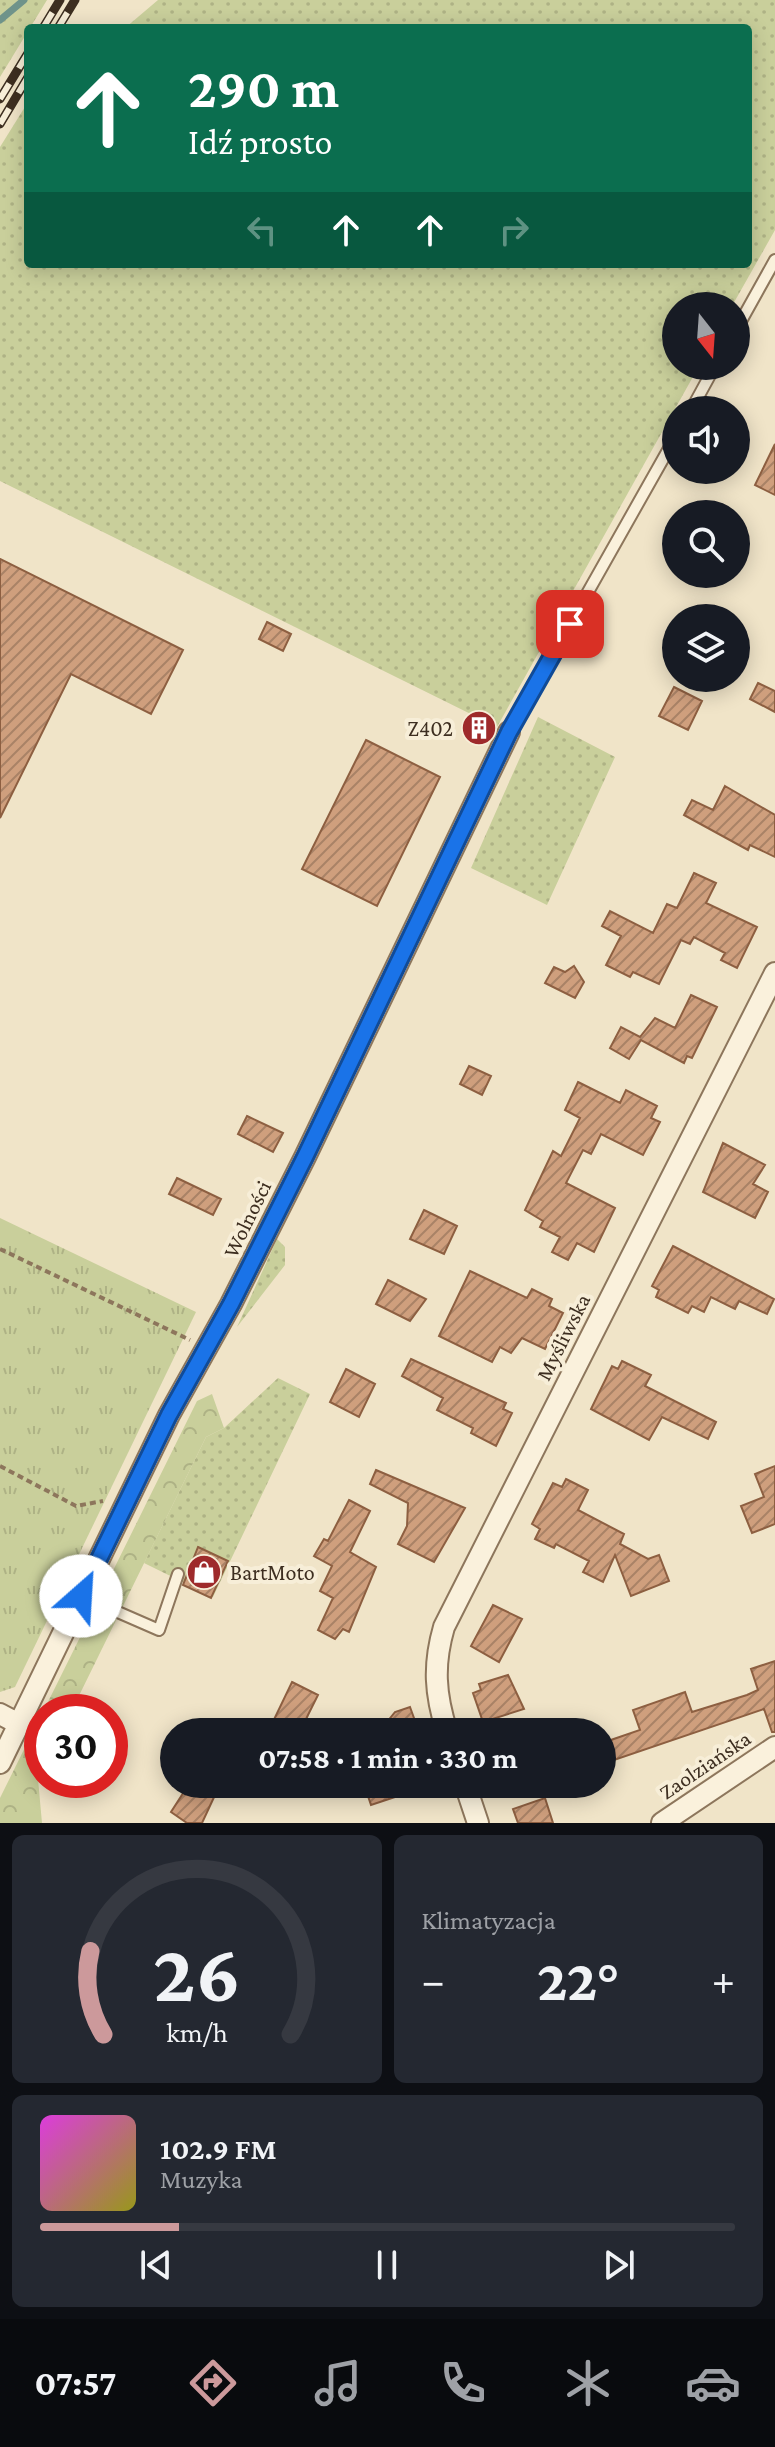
<!DOCTYPE html>
<html lang="pl">
<head>
<meta charset="utf-8">
<style>
	body { margin:0; font-family:"Crimson Pro",serif; background:#242831; color:#f1f3f6; height:100vh; display:flex; flex-direction:column; font-size:30px; white-space:nowrap }
	* { box-sizing:border-box; margin:0 }
	p { font-size:26px; color:#9ea1a6 }
	.icon { flex:none; width:44px; height:44px; fill:none; stroke:currentColor; stroke-width:2; stroke-linecap:round; stroke-linejoin:round }
	.map { position:relative; height:1823px; overflow:hidden }
	.side { display:flex; flex-direction:column; gap:12px; padding:12px; background:#0d0f14; flex:1 }
	.side>* { flex:none }
	.guide { position:absolute; left:24px; top:24px; width:728px; height:244px; border-radius:8px; box-shadow:0 4px 20px #0003; background:#0b6e4f; color:#fff; overflow:hidden }
	.needle { width:52px; rotate:163deg }
	.controls { position:absolute; left:662px; top:292px; display:grid; gap:16px }
	.controls a { display:grid; place-items:center; width:88px; height:88px; border-radius:50%; background:#171b24; box-shadow:0 4px 20px #0003; font-size:40px }
	.speed { position:absolute; left:24px; top:1694px; display:flex; gap:16px; font-size:40px; font-weight:700; text-align:center }
	.speed>* { display:grid; place-content:center; width:104px; height:104px; border-radius:50%; background:#171b24; box-shadow:0 4px 20px #0003; line-height:1 }
	.speed .limit { border:12px solid #d22; background:#fff; color:#111 }
	.pin { position:absolute; display:grid; place-items:center; width:68px; height:68px; color:#fff; margin:-34px; border-radius:16px; box-shadow:0 4px 12px #0006 }
	.me { position:absolute; width:88px; margin:-44px; rotate:26deg; stroke-linejoin:round; filter:drop-shadow(0 0 6px #0008) }
	.turn { display:flex; align-items:center; gap:28px; height:168px; padding:0 32px; font-size:36px }
	.turn .icon { width:104px; height:104px; stroke-width:2.5 }
	.turn b { display:block; font-size:56px; line-height:68px }
	.lanes { display:flex; align-items:center; height:76px; padding:0 32px; background:#0003; justify-content:center; gap:40px; direction:ltr }
	.lanes .off { opacity:.35 }
	.big { font-size:60px; font-weight:700; line-height:1.1 }
	.side .tile { flex:1; display:flex; flex-direction:column; justify-content:center; gap:12px; min-width:0; padding:0 28px; border-radius:12px; background:#242831 }
	.side .dial { align-items:center; gap:0 }
	.dial svg { height:208px; overflow:visible; fill:none; stroke:#363941; stroke-width:7; stroke-linecap:round; text-anchor:middle }
	.dial text { fill:#f1f3f6; stroke:none }
	.song { display:flex; align-items:center; gap:24px }
	.cover { width:96px; height:96px; border-radius:12px; background:linear-gradient(135deg,hsl(300 70% 55%),hsl(60 70% 35%)) }
	.played { height:8px; border-radius:4px; background:linear-gradient(90deg,#cc999b 20%,#363941 20%) }
	.keys { display:flex; justify-content:space-around; direction:ltr }
	.heat { display:flex; justify-content:space-between; align-items:center; font-size:44px; direction:ltr }
	.side .tiles { flex:1; display:grid; gap:12px; grid-template-columns:1fr 1fr }
	.tile:last-child { grid-column:span 2 }
	.trip { position:absolute; left:160px; top:1718px; width:456px; height:80px; border-radius:40px; background:#171b24; box-shadow:0 4px 20px #0003; font-weight:700; line-height:80px; text-align:center }
	.tabs { display:flex; height:128px; justify-content:space-around; align-items:center; background:#090b0e; color:#9ea1a6 }
	.tabs .icon { width:56px; height:56px }
	.tabs .on { color:#cc999b }
	.tabs b { font-size:36px; color:#f1f3f6 }
	.map>svg:first-child { display:block }
	.grass { fill:url(#grass-dots) }
	.forest { fill:url(#forest-crowns) }
	.park { fill:url(#park-tufts) }
	.lines { fill:none; stroke-linecap:round; stroke-linejoin:round }
	.stream { stroke:#6f938a; stroke-width:7 }
	.building { fill:url(#building-hatch); stroke:#8d5f41; stroke-width:2 }
	.lane-casing { stroke:#8d765c; stroke-width:14 }
	.street-casing { stroke:#8d765c; stroke-width:24 }
	.path { stroke:#8d765c; stroke-width:4; stroke-dasharray:6 4; stroke-linecap:butt }
	.lane { stroke:#faf1dc; stroke-width:10 }
	.street { stroke:#faf1dc; stroke-width:20 }
	.rail-casing { stroke:#3d2e20; stroke-width:9 }
	.rail { stroke:#f7eed8; stroke-width:6; stroke-dasharray:18; stroke-linecap:butt }
	.route-casing { stroke:#114b97; stroke-width:20 }
	.route { stroke:#1a73e8; stroke-width:14 }
	.labels { text-anchor:middle; dominant-baseline:central; stroke-width:8; stroke-linejoin:round; paint-order:stroke }
	.poi-label { font-size:22px; fill:#3d2e20; stroke:#f7eed8; text-anchor:end }
	.street-label { font-size:22px; fill:#3d2e20; stroke:#f7eed8 }
</style>
</head>
<body>
<div class="map">
<svg width="775" height="1823" viewBox="0 0 775 1823">
	<defs>
		<pattern id="grass-dots" width="8" height="8" patternUnits="userSpaceOnUse" patternTransform="scale(2)"><rect width="8" height="8" fill="#c9cf9b"/><path d="M2 2h.1M6 6h.1" fill="none" stroke="#aeb285" stroke-width="1.8" stroke-linecap="round"/></pattern>
		<pattern id="forest-crowns" width="20" height="18" patternUnits="userSpaceOnUse" patternTransform="scale(2)"><rect width="20" height="18" fill="#c9cf9b"/><path d="M2 6a3 3 0 1 1 6 0M12 15a3 3 0 1 1 6 0" fill="none" stroke="#aeb285"/></pattern>
		<pattern id="park-tufts" width="24" height="20" patternUnits="userSpaceOnUse" patternTransform="scale(2)"><rect width="24" height="20" fill="#c9cf9b"/><path d="M3 7l-1-3M5 7V3M7 7l1-3M15 17l-1-3M17 17v-4M19 17l1-3" fill="none" stroke="#aeb285"/></pattern>
		<pattern id="building-hatch" width="6" height="6" patternUnits="userSpaceOnUse" patternTransform="scale(2)"><rect width="6" height="6" fill="#cf9f7d"/><path d="M-1 1l2-2M0 6l6-6M5 7l2-2" fill="none" stroke="#a98266"/></pattern>
	</defs>
	<rect width="100%" height="100%" fill="#f0e4c8"/>
	<path class="grass" d="M 0,0 L 47,0 L 0,77 Z
		M 158,0 L 775,0 L 775,230 L 732,306 L 676,306 L 676,366 L 699,366 L 497,727 L 0,481 L 0,147 L 28,102 L 28,264 L 748,264 L 748,28 L 125,28 Z
		M 538,717 L 615,757 L 547,905 L 471,868 Z
		M 277,1239 L 285,1247 L 285,1265 L 237,1327 Z
		M 278,1378 L 310,1394 L 213,1597 L 144,1563 L 206,1437 L 224,1428 Z"/>
	<path class="forest" d="M 212,1394 L 224,1428 L 206,1437 L 71,1712 L 43,1712 L 197,1401 Z
		M 42,1713 L 42,1771 L 38,1779 L 42,1823 L 0,1823 L 0,1798 Z"/>
	<path class="park" d="M 0,1218 L 196,1312 L 15,1687 L 0,1692 Z"/>
	<g class="lines">
		<path class="stream" d="M 0,20 L 24,0"/>
	</g>
	<path class="building" d="M 775,444 L 775,495 L 755,485 Z
		M 0,559 L 183,650 L 151,714 L 71,674 L 0,818 Z
		M 267,622 L 291,634 L 283,651 L 259,639 Z
		M 758,683 L 775,691 L 775,712 L 750,699 Z
		M 674,687 L 702,701 L 688,730 L 659,716 Z
		M 366,740 L 440,777 L 377,906 L 302,869 Z
		M 725,786 L 775,815 L 775,857 L 750,845 L 748,850 L 684,815 L 692,800 L 713,810 Z
		M 694,873 L 716,883 L 706,903 L 757,927 L 737,968 L 721,960 L 725,953 L 694,937 L 690,944 L 681,940 L 659,984 L 633,972 L 630,977 L 606,965 L 621,936 L 602,926 L 610,911 L 653,933 L 667,904 L 677,908 Z
		M 574,966 L 584,982 L 575,998 L 545,983 L 554,967 L 565,972 Z
		M 691,995 L 717,1007 L 692,1058 L 687,1056 L 684,1063 L 641,1040 L 629,1059 L 610,1048 L 621,1027 L 640,1037 L 655,1018 L 675,1028 Z
		M 469,1066 L 491,1076 L 482,1095 L 460,1084 Z
		M 578,1082 L 620,1103 L 626,1090 L 657,1106 L 651,1118 L 660,1122 L 643,1155 L 601,1134 L 591,1154 L 583,1150 L 566,1183 L 615,1208 L 594,1252 L 577,1243 L 568,1260 L 552,1252 L 560,1237 L 540,1227 L 543,1221 L 525,1210 L 553,1151 L 561,1156 L 580,1118 L 565,1110 Z
		M 247,1116 L 283,1133 L 273,1152 L 238,1134 Z
		M 723,1143 L 765,1165 L 753,1184 L 768,1192 L 755,1218 L 703,1192 Z
		M 177,1178 L 221,1199 L 213,1215 L 169,1194 Z
		M 424,1210 L 457,1226 L 444,1254 L 410,1239 Z
		M 673,1246 L 774,1299 L 767,1314 L 739,1301 L 735,1309 L 711,1297 L 704,1312 L 692,1306 L 688,1313 L 656,1297 L 659,1290 L 652,1286 Z
		M 470,1271 L 527,1298 L 532,1289 L 552,1299 L 549,1306 L 563,1313 L 545,1349 L 522,1338 L 511,1353 L 500,1347 L 492,1362 L 439,1336 Z
		M 388,1280 L 426,1299 L 410,1321 L 376,1304 Z
		M 411,1359 L 506,1403 L 503,1409 L 512,1413 L 496,1446 L 471,1433 L 473,1428 L 437,1410 L 443,1398 L 402,1376 Z
		M 622,1361 L 651,1375 L 645,1386 L 716,1422 L 708,1439 L 662,1417 L 649,1440 L 591,1409 L 612,1366 L 618,1369 Z
		M 346,1369 L 375,1384 L 359,1417 L 330,1402 Z
		M 775,1466 L 775,1524 L 752,1533 L 741,1506 L 764,1497 L 755,1474 Z
		M 376,1470 L 465,1508 L 434,1562 L 398,1544 L 407,1526 L 408,1503 L 370,1484 Z
		M 566,1479 L 588,1490 L 578,1510 L 624,1534 L 620,1544 L 648,1559 L 659,1555 L 669,1581 L 631,1596 L 615,1555 L 603,1582 L 583,1572 L 589,1561 L 556,1544 L 554,1548 L 535,1539 L 540,1529 L 532,1524 L 553,1483 L 562,1487 Z
		M 349,1500 L 370,1511 L 350,1552 L 376,1567 L 349,1632 L 343,1629 L 335,1639 L 318,1630 L 333,1598 L 320,1591 L 332,1566 L 314,1556 L 324,1539 L 328,1541 Z
		M 198,1547 L 228,1561 L 211,1598 L 183,1585 Z
		M 493,1605 L 522,1619 L 499,1662 L 471,1646 Z
		M 775,1661 L 775,1732 L 772,1732 L 764,1709 L 614,1760 L 608,1741 L 640,1730 L 633,1710 L 685,1692 L 692,1712 L 747,1695 L 758,1690 L 751,1669 Z
		M 508,1675 L 524,1709 L 483,1722 L 473,1693 L 481,1690 L 479,1684 Z
		M 292,1682 L 318,1695 L 308,1715 L 300,1732 L 268,1732 Z
		M 410,1707 L 419,1732 L 379,1732 L 395,1712 Z
		M 189,1784 L 216,1784 L 212,1793 L 215,1795 L 202,1823 L 187,1823 L 171,1812 Z
		M 364,1784 L 424,1784 L 425,1787 L 371,1805 Z
		M 545,1798 L 553,1823 L 518,1823 L 513,1809 Z"/>
	<g class="lines">
		<g class="lane-casing">
			<path id="lane" d="M 736,330 L 775,260
				M 691,410 L 715,366
				M 509,732 L 676,436
				M 81,1596 L 159,1630 L 178,1574"/>
		</g>
		<g class="street-casing">
			<path id="street" d="M 0,1714 L 19,1724
				M 447,1732 C 435,1694 433,1665 444,1627 L 775,973
				M 0,1763 L 169,1415 L 231,1304 L 305,1157 L 509,732
				M 465,1784 L 478,1823
				M 662,1823 L 775,1747"/>
		</g>
		<path class="path" d="M 0,1249 L 190,1340
			M 0,1466 L 76,1506 L 103,1501"/>
		<use href="#lane" class="lane"/>
		<use href="#street" class="street"/>
		<g class="rail-casing">
			<path id="rail" d="M 43,28 L 60,0
				M 58,28 L 75,0
				M 0,99 L 28,53
				M 0,124 L 28,77"/>
		</g>
		<use href="#rail" class="rail"/>
	</g>
	<g class="lines">
		<g class="route-casing">
			<path id="route" d="M 81,1596 L 169,1415 L 231,1304 L 305,1157 L 509,732 L 570,624"/>
		</g>
		<use href="#route" class="route"/>
	</g>
	<defs>
		<g id="building-disc" transform="scale(1.8)"><circle r="9.5" fill="#9e2a2b" stroke="#f7eed8"/><path d="M-4-6H4V6H1V3H-1V6H-4ZM-2.5-4.3h1.7v1.8h-1.7ZM.8-4.3h1.7v1.8H.8ZM-2.5-1h1.7V.8h-1.7ZM.8-1h1.7V.8H.8Z" fill="#fff"/></g>
		<g id="shop-disc" transform="scale(1.8)"><circle r="9.5" fill="#9e2a2b" stroke="#f7eed8"/><path d="M-5-2.5h2.3a2.7 3.5 0 0 1 5.4 0H5L5.5 6h-11ZM-1.5-2.5h3a1.5 2.3 0 0 0-3 0Z" fill="#fff"/></g>
	</defs>
	<g fill-rule="evenodd">
		<use href="#building-disc" x="479" y="728"/>
		<use href="#shop-disc" x="204" y="1572"/>
	</g>
	<g class="labels">
		<g class="poi-label">
			<text x="453" y="728">Z402</text>
			<text x="230" y="1572" text-anchor="start">BartMoto</text>
		</g>
		<g class="street-label">
			<text transform="translate(247 1219) rotate(-64)">Wolności</text>
			<text transform="translate(563 1337) rotate(-63)">Myśliwska</text>
			<text transform="translate(705 1765) rotate(-34)">Zaolziańska</text>
		</g>
	</g>
</svg>
<div class="controls">
<a><svg class="needle" viewBox="-14 -14 28 28"><path d="M0-13l5 13h-10z" fill="#e53935"/><path d="M0 13l5-13h-10z" fill="#9ea1a6"/></svg></a>
<a><svg class="icon" aria-label="sound" viewBox="0 0 24 24"><path d="M4 9h4l5-4v14l-5-4H4zM17 9q2 3 0 6"/></svg></a>
<a><svg class="icon" aria-label="search" viewBox="0 0 24 24"><circle cx="10" cy="10" r="6"/><path d="M15 15l6 6"/></svg></a>
<a><svg class="icon" aria-label="layers" viewBox="0 0 24 24"><path d="M12 4l9 5-9 5-9-5zM3 14l9 5 9-5"/></svg></a>
</div>
<div class="speed"><div class="limit">30</div></div>
<div class="pin" style="left:570px;top:624px;background:#d93025"><svg class="icon" aria-label="arrive" viewBox="0 0 24 24"><path d="M6 21V4h12l-3 4 3 4H6"/></svg></div>
<svg class="me" style="left:81px;top:1596px" viewBox="-20 -20 40 40"><circle r="19" fill="#fff"/><path d="M0-13L10 11 0 6-10 11z" fill="#1a73e8"/></svg>
<div class="trip">07:58 · 1 min · 330 m</div>
<div class="guide">
<div class="turn"><svg class="icon" aria-label="ahead" viewBox="0 0 24 24"><path d="M12 20V5M6 11l6-6 6 6"/></svg><div><b>290 m</b>Idź prosto</div></div>
<div class="lanes"><svg class="icon off" aria-label="left" viewBox="0 0 24 24"><path d="M17 20v-9H6M10 6l-5 5 5 5"/></svg><svg class="icon" aria-label="ahead" viewBox="0 0 24 24"><path d="M12 20V5M6 11l6-6 6 6"/></svg><svg class="icon" aria-label="ahead" viewBox="0 0 24 24"><path d="M12 20V5M6 11l6-6 6 6"/></svg><svg class="icon off" aria-label="right" viewBox="0 0 24 24"><path d="M7 20v-9h11M14 6l5 5-5 5"/></svg></div>
</div>
</div>
<section class="side">
<div class="tiles">
<div class="tile dial"><svg viewBox="0 0 100 80">
<path d="M14 69A42 42 0 1 1 86 69"/>
<path d="M14 69A42 42 0 0 1 9 37" stroke="#cc999b"/>
<text x="50" y="56" font-size="32" font-weight="700">26</text>
<text x="50" y="72" font-size="11">km/h</text>
</svg></div>
<div class="tile"><p>Klimatyzacja</p>
<div class="heat"><a>−</a><b class="big">22°</b><a>+</a></div>
</div>
<div class="tile">
<div class="song"><i class="cover"></i><div><b>102.9 FM</b><p>Muzyka</p></div></div>
<div class="played"></div>
<div class="keys"><svg class="icon" aria-label="previous" viewBox="0 0 24 24"><path d="M18 5L8 12l10 7zM5 5v14"/></svg><svg class="icon" aria-label="pause" viewBox="0 0 24 24"><path d="M8 5v14M16 5v14"/></svg><svg class="icon" aria-label="next" viewBox="0 0 24 24"><path d="M6 5l10 7-10 7zM19 5v14"/></svg></div>
</div>
</div>
</section>
<nav class="tabs">
<b>07:57</b>
<svg class="icon on" aria-label="directions" viewBox="0 0 24 24"><path d="M12 3l9 9-9 9-9-9zM9 14v-3h6M13 9l2 2-2 2"/></svg>
<svg class="icon" aria-label="music" viewBox="0 0 24 24"><path d="M9 18V5l10-2v13"/><circle cx="6" cy="18" r="3"/><circle cx="16" cy="16" r="3"/></svg>
<svg class="icon" aria-label="phone" viewBox="0 0 24 24"><path d="M5 4h4l2 5-3 2q2 4 5 5l2-3 5 2v4C11 20 4 13 5 4z"/></svg>
<svg class="icon" aria-label="climate" viewBox="0 0 24 24"><path d="M12 3v18M4 7l16 10M4 17L20 7"/></svg>
<svg class="icon" aria-label="car" viewBox="0 0 24 24"><path d="M5 17H2v-5l4-1 3-4h7l3 4 3 1v5h-3M9 17h6M6 11h13"/><circle cx="7" cy="17" r="2"/><circle cx="17" cy="17" r="2"/></svg>
</nav>
</body>
</html>
